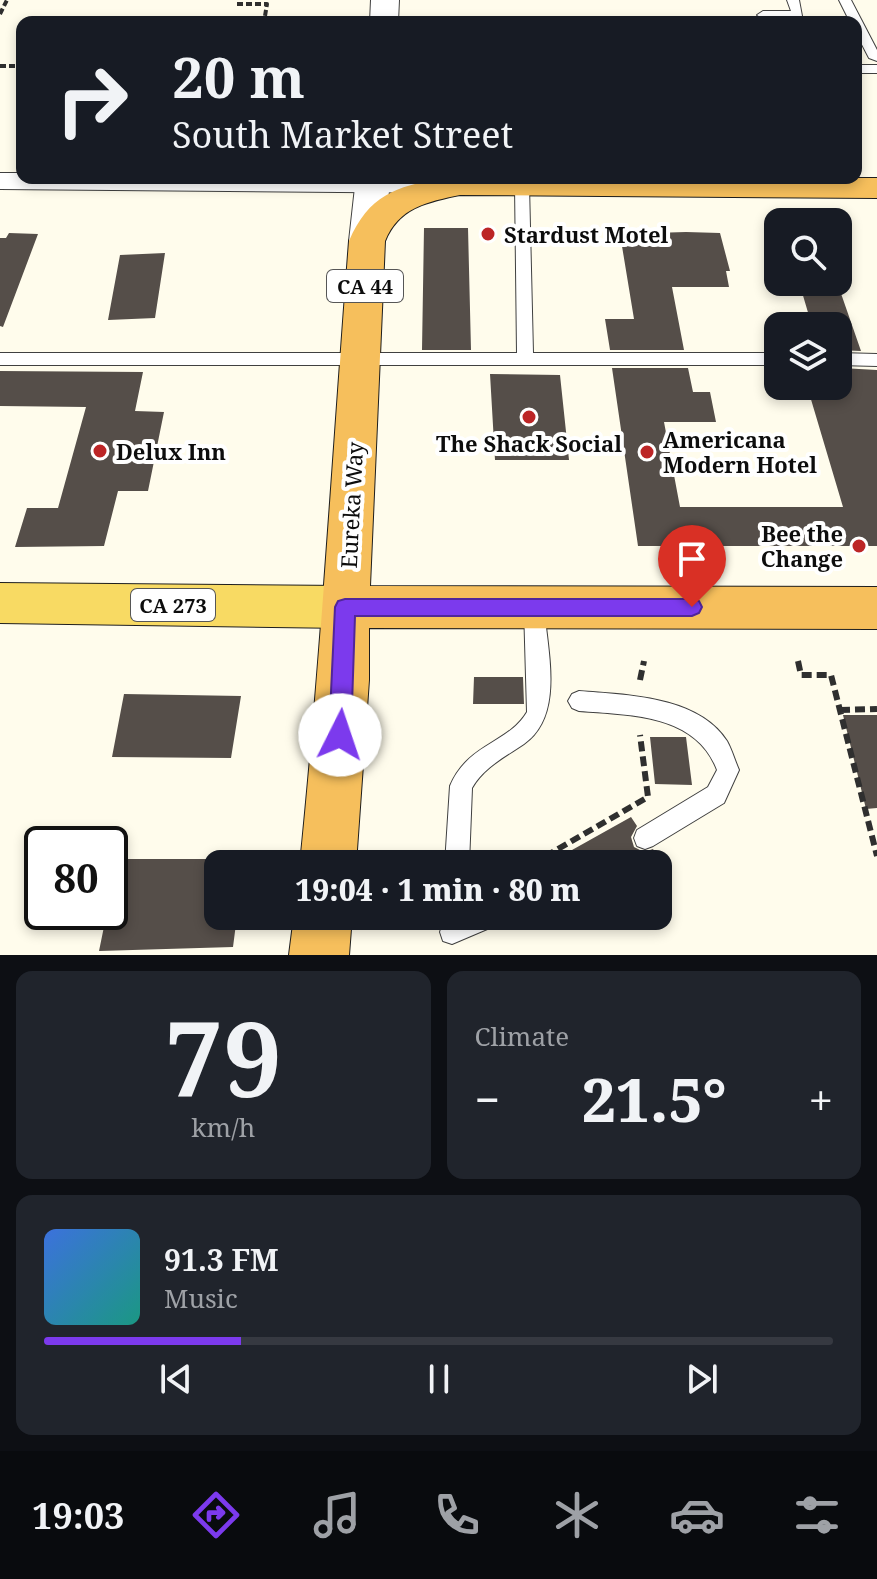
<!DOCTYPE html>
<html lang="en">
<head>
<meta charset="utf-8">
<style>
	body { margin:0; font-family:"Noto Serif",serif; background:#20242c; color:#f1f3f6; height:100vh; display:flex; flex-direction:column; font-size:30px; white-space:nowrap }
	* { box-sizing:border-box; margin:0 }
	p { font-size:26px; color:#9ea1a6 }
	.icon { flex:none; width:44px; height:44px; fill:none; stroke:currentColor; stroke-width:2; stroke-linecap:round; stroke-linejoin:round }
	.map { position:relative; height:955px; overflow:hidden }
	.drawer { display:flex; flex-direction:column; gap:16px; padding:16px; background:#0d0f14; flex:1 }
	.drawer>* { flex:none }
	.banner { position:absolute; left:16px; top:16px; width:846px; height:168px; border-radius:16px; box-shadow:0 4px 12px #0003; background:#171b24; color:#f1f3f6; overflow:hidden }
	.fabs { position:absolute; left:764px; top:208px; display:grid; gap:16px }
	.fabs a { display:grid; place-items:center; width:88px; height:88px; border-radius:16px; background:#171b24; box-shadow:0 4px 12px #0003; font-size:40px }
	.speed { position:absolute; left:24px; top:826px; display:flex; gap:16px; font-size:40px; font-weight:700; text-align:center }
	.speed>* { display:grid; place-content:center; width:104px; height:104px; border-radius:50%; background:#171b24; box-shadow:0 4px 12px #0003; line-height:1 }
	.speed .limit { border:4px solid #111; border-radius:12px; background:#fff; color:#111 }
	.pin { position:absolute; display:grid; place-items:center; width:68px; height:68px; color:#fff; margin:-82px -34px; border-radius:50% 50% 50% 0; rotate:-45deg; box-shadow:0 0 8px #0007 }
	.pin .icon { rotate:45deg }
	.me { position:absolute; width:88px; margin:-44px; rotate:4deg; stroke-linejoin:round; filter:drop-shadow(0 0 6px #0008) }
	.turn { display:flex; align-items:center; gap:28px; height:168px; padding:0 24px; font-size:36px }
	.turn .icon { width:104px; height:104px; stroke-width:2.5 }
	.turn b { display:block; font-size:56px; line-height:68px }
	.big { font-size:60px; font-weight:800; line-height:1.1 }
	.drawer .card { flex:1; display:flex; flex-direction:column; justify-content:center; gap:12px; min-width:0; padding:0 28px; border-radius:16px; background:#20242c }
	.drawer .dial { align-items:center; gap:0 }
	.dial b { font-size:104px; line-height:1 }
	.song { display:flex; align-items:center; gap:24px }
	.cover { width:96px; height:96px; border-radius:12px; background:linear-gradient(135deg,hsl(220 70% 55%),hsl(170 70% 35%)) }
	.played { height:8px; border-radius:4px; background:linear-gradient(90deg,#7c3aed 25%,#363941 25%) }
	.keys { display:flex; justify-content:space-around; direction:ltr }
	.heat { display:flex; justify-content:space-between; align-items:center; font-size:44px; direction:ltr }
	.drawer .tiles { flex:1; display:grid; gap:16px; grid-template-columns:1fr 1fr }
	.card:last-child { grid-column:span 2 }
	.trip { position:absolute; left:204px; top:850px; width:468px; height:80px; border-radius:16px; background:#171b24; box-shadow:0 4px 12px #0003; font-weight:800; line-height:80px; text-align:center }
	.menu { display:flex; height:128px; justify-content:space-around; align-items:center; background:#090b0e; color:#9ea1a6 }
	.menu .icon { width:56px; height:56px }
	.menu .active { color:#7c3aed }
	.menu b { font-size:36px; color:#f1f3f6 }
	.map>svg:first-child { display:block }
	.building { fill:#554e49 }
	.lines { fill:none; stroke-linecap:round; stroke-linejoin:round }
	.service-casing { stroke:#404040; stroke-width:2 }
	.minor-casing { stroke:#404040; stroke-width:2 }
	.tertiary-casing { stroke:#404040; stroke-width:2 }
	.primary-casing { stroke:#1e1e1e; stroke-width:2 }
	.trunk-casing { stroke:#1e1e1e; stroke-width:2 }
	.path-far1 { stroke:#2f2f2f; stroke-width:4; stroke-dasharray:6 3; stroke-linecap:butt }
	.path { stroke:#2f2f2f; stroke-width:6; stroke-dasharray:10 5; stroke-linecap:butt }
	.service { fill:#fff; fill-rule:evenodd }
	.minor { fill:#fff; fill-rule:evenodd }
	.tertiary { fill:#fff; fill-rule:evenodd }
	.primary { fill:#f8da63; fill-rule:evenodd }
	.trunk { fill:#f6bf5c; fill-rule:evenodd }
	.route { fill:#7c3aed; stroke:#51269a; stroke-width:2 }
	.poi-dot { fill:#bc2526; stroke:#fff; stroke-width:3 }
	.labels { text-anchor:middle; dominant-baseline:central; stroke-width:8; stroke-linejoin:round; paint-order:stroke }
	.shield { fill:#fff; stroke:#565656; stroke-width:2 }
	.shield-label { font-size:20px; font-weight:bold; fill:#0d0d0d }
	.poi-label { font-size:22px; font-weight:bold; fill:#0d0d0d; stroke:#fff; text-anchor:start }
	.street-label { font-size:22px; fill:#0d0d0d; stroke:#fff }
</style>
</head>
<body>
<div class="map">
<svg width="877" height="955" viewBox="0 0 877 955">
	<rect width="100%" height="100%" fill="#fffcec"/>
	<path class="building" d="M 424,228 L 468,228 L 471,350 L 422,350 Z
		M 686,232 L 720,233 L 730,271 L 726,271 L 729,287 L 672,287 L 684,350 L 610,350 L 605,319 L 634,319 L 620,234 Z
		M 9,233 L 38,234 L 3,327 L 0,326 L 0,238 L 6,238 Z
		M 165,253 L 155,318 L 108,320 L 120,255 Z
		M 799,282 L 837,282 L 861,351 L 838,350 L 838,326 L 812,326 Z
		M 612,368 L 688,368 L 693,392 L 710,392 L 716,422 L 664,422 L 680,507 L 843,507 L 807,386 L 848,386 L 841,368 L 877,370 L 877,546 L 638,546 Z
		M 0,371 L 143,372 L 135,411 L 164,412 L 148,491 L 118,491 L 104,546 L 15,547 L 27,508 L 58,508 L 86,407 L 0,406 Z
		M 490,374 L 560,375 L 569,460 L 495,460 Z
		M 474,677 L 523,677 L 524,704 L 473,704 Z
		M 124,694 L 241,696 L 231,758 L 112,757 Z
		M 843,715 L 877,715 L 877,808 L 866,809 Z
		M 650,737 L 686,737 L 692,785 L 655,784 Z
		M 631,817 L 637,826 L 631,837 L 634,847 L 644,852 L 653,849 L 669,874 L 658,881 L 658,864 L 547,864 Z
		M 110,859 L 245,859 L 244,864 L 218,864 L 218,916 L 237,916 L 233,947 L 99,951 L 107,912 L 110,912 Z"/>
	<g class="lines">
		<g class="service-casing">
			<path id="service" d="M 787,0 L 799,0 L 802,16 L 763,19 L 757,15 L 763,11 L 791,11 Z
				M 839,0 L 851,0 L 877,50 L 877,61 L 869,58 L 856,33 L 856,22 L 850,22 Z
				M 856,65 L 877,65 L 877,73 L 856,73 Z
				M 522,181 L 529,185 L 533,353 L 778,353 L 778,365 L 0,365 L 0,353 L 517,353 L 515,185 Z
				M 838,353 L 877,354 L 877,366 L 838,365 Z
				M 534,599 L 541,601 L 544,607 C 547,650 565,715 524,744 C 505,757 484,767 472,788 L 469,864 L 445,864 L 450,786 C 468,743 508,744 527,712 L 524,607 L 527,601 Z
				M 579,691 C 627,695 698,696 727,741 C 732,750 735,761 739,770 L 724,803 L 653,846 L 645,849 L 637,846 L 634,838 L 637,830 L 708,787 L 717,770 C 696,714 630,715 579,711 L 572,708 L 568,701 L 572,694 Z
				M 462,916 L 503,916 L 499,924 L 452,944 L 443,941 L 440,932 L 443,923 Z"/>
		</g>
		<g class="minor-casing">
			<path id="minor" d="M 0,173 L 22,173 L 22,178 L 459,178 L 468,185 L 464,191 L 455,193 L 0,189 Z"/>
		</g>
		<g class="tertiary-casing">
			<path id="tertiary" d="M 371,0 L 399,0 L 398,22 L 370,22 Z
				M 356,178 L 390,178 L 385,241 L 380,249 L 367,253 L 354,249 L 349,241 Z"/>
		</g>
		<g class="primary-casing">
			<path id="primary" d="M 0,583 L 345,586 L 362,592 L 369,607 L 362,622 L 345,628 L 0,623 Z"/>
		</g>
		<g class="trunk-casing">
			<path id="trunk" d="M 442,178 L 877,178 L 877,198 L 460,195 C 427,202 399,207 385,241 L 370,586 L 877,587 L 877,629 L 369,628 L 369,680 L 356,864 L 300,864 C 321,657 333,449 349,241 C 369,195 395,187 442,178 Z
				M 294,916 L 352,916 L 349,955 L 289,955 Z"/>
		</g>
		<path class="path-far1" d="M 237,4 L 267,4 L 264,22
			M 0,14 L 7,0
			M 0,66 L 22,66"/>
		<path class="path" d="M 798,661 L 801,675 L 831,675 L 877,856
			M 640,680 L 644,661
			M 840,710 L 877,709
			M 532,864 L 648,797 L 640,735"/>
		<use href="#service" class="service"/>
		<use href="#minor" class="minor"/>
		<use href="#tertiary" class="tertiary"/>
		<use href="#primary" class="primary"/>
		<use href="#trunk" class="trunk"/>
	</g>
	<path class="route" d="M 345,599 L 692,599 L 699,601 L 702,607 L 699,613 L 692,616 L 355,616 L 351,735 L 348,742 L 340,745 L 333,742 L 329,735 L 335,607 L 338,601 Z"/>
	<g class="poi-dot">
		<circle cx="488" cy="234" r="8"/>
		<circle cx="529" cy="417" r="8"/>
		<circle cx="100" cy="451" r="8"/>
		<circle cx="647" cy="452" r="8"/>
		<circle cx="859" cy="546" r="8"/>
	</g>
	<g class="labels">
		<g class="shield">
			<rect x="327" y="270" width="76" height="32" rx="6"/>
			<rect x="131" y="589" width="84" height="32" rx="6"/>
		</g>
		<g class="shield-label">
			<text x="365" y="286">CA 44</text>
			<text x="173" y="605">CA 273</text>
		</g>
		<g class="poi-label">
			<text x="504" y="234">Stardust Motel</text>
			<text x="663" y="439">Americana<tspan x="663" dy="25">Modern Hotel</tspan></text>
			<text x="529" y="443" text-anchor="middle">The Shack Social</text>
			<text x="116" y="451">Delux Inn</text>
			<text x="843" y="533" text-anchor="end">Bee the<tspan x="843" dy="25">Change</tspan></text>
		</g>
		<g class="street-label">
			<text transform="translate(351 505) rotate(-87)">Eureka Way</text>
		</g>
	</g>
</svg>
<div class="fabs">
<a><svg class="icon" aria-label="search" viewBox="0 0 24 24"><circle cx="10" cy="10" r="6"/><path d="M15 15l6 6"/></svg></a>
<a><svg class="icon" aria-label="layers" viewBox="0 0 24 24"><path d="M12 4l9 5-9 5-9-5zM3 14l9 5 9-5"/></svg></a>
</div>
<div class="speed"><div class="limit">80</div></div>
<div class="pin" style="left:692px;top:607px;background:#d93025"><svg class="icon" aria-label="arrive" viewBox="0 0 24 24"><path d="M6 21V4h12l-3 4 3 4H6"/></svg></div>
<svg class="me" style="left:340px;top:735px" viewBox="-20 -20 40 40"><circle r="19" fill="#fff"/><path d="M0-13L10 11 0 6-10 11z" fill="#7c3aed"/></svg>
<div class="trip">19:04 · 1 min · 80 m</div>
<div class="banner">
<div class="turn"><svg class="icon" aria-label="right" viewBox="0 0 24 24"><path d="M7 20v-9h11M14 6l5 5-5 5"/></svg><div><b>20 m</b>South Market Street</div></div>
</div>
</div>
<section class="drawer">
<div class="tiles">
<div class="card dial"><b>79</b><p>km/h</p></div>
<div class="card"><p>Climate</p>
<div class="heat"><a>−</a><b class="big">21.5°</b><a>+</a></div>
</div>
<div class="card">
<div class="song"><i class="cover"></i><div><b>91.3 FM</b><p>Music</p></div></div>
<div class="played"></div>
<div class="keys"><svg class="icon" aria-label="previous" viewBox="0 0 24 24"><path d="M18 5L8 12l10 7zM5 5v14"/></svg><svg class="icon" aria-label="pause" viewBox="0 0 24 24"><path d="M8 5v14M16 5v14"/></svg><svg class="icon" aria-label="next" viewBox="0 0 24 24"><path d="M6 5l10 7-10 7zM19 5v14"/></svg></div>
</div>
</div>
</section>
<nav class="menu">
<b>19:03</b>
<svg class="icon active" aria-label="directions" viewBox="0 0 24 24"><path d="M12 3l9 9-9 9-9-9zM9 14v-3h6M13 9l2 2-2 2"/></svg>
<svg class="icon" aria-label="music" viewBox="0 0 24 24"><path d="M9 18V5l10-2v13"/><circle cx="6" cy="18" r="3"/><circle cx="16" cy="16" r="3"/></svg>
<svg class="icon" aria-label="phone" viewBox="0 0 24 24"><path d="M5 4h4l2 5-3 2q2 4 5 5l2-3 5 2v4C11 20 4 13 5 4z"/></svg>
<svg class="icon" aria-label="climate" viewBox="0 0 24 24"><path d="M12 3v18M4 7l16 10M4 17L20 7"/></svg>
<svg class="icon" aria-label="car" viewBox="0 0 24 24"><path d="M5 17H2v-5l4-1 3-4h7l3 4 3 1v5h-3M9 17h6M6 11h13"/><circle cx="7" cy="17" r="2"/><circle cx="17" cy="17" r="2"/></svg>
<svg class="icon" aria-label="filters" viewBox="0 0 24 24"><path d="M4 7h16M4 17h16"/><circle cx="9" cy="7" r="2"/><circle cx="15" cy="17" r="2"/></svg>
</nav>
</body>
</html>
